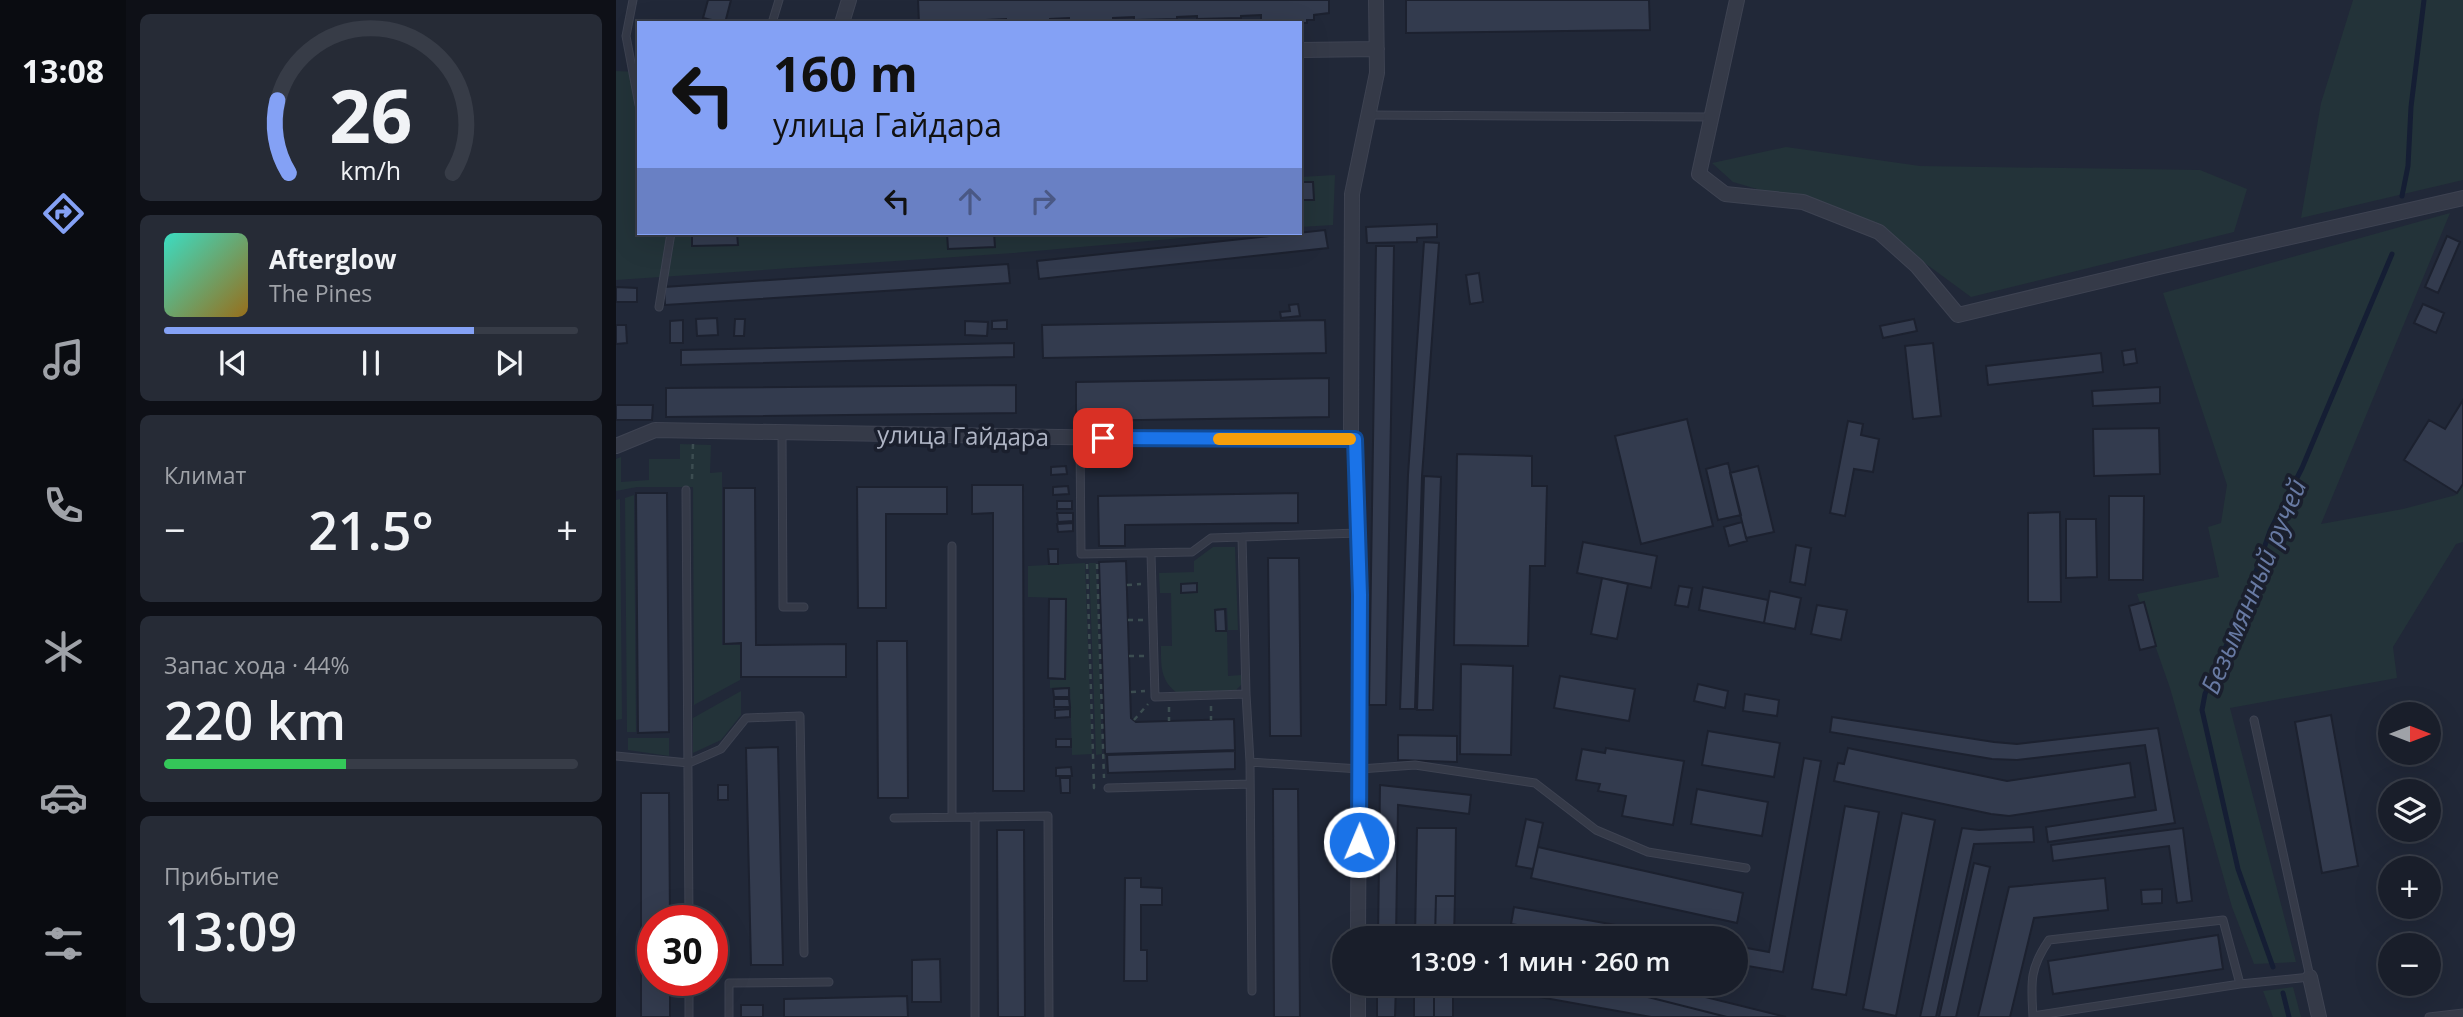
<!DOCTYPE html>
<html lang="ru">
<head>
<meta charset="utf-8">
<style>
	body { margin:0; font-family:"Open Sans",sans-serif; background:#262b36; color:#f1f3f6; height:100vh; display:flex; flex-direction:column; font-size:26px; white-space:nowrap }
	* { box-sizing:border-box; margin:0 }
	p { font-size:23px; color:#9fa2a8 }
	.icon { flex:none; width:38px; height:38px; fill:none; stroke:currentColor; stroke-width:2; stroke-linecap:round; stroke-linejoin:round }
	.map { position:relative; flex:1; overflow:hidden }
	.panel { display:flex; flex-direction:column; gap:14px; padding:14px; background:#0e1017; width:490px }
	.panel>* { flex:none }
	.top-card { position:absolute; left:21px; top:21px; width:665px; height:214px; border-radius:0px; box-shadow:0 7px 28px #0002,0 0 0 2px #373c47; background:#84a1f5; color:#111; overflow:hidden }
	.needle { width:46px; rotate:90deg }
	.tools { position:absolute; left:1762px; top:702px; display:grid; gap:14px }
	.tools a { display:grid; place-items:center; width:63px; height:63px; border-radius:50%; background:#191e2a; box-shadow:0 7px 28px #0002,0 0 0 2px #373c47; font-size:35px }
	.speed { position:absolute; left:21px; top:905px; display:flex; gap:14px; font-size:35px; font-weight:700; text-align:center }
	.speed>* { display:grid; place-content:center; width:91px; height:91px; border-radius:50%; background:#191e2a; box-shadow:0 7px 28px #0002,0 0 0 2px #373c47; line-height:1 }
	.speed .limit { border:10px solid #d22; background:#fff; color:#111 }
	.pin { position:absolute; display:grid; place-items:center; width:60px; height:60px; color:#fff; margin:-30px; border-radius:14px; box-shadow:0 4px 10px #0006 }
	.me { position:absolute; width:77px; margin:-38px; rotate:1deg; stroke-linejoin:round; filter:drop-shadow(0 0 5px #0008) }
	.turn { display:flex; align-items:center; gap:24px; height:147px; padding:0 21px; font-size:32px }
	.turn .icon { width:91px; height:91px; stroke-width:2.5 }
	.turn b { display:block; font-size:49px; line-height:60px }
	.lanes { display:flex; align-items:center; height:66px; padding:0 21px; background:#0003; justify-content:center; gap:35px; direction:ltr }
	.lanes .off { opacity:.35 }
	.big { font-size:52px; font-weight:600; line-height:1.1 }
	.panel .card { flex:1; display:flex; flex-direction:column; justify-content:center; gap:10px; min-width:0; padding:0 24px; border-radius:10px; background:#262b36 }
	.panel .dial { align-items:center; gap:0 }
	.dial svg { height:182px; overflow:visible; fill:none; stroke:#373c47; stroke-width:7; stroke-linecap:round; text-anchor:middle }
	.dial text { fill:#f1f3f6; stroke:none }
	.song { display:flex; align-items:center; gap:21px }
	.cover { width:84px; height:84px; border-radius:10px; background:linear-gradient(135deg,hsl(170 70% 55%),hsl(40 70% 35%)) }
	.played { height:7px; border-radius:4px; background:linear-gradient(90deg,#84a1f5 75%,#373c47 75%) }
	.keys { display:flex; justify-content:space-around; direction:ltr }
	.heat { display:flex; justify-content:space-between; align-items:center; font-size:38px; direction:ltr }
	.charge { height:10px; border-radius:5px; background:linear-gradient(90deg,#34c759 44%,#373c47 0) }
	.trip { position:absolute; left:716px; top:926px; width:416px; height:70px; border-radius:35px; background:#191e2a; box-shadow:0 7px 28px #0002,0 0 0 2px #373c47; font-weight:600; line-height:70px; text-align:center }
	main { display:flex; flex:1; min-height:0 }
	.menu { display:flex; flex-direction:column; width:126px; justify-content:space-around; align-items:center; background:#0a0c11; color:#9fa2a8 }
	.menu .icon { width:49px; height:49px }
	.menu .active { color:#84a1f5 }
	.menu b { font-size:32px; color:#f1f3f6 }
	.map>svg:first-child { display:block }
	.green { fill:#233339 }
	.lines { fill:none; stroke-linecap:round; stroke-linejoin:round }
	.stream { stroke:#151e34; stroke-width:5 }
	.building { fill:#333b4e; stroke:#1c212f; stroke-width:2 }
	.service-casing { stroke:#3e4352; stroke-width:9 }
	.minor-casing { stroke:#3e4352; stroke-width:16 }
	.path { stroke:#3c4d51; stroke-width:2.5; stroke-dasharray:5 5; stroke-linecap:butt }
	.service { stroke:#353a48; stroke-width:7 }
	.minor { stroke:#353a48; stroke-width:14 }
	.route-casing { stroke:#114b97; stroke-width:18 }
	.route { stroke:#1a73e8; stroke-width:12 }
	.slow { stroke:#f59e0b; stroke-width:12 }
	.labels { text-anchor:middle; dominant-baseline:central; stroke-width:7; stroke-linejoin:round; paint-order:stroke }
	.street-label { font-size:24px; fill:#afb5c5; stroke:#1a1f2d }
	.water-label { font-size:26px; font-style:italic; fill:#687aa3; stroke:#1a1f2d }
</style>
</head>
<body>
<main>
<nav class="menu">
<b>13:08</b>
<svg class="icon active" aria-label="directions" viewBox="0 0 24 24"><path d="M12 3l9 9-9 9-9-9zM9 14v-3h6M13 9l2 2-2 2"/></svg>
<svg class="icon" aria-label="music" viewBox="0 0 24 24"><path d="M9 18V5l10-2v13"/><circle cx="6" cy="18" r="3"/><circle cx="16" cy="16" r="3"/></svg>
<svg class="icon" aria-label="phone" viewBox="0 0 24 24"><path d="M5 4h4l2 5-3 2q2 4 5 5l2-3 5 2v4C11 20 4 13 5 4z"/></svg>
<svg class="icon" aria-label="climate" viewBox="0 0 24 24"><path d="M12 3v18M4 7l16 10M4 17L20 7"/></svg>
<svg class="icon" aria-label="car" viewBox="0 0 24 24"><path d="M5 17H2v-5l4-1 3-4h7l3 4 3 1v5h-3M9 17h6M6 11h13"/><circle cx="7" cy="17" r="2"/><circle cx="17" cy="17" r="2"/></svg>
<svg class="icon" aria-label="filters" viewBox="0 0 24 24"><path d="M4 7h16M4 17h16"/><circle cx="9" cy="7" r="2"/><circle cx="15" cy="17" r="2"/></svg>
</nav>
<section class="panel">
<div class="card dial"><svg viewBox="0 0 100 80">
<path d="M14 69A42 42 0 1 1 86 69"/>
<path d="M14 69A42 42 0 0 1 9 37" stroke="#84a1f5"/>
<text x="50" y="56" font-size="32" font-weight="700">26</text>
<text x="50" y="72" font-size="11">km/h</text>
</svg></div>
<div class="card">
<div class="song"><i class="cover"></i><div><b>Afterglow</b><p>The Pines</p></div></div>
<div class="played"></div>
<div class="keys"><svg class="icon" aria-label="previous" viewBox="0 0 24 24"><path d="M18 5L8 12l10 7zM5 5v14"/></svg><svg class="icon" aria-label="pause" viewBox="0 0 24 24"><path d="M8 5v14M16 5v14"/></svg><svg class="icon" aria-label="next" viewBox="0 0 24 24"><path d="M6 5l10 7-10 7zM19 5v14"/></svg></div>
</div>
<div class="card"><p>Климат</p>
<div class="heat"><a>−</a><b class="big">21.5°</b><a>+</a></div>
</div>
<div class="card"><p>Запас хода · 44%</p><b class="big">220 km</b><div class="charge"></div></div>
<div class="card"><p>Прибытие</p><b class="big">13:09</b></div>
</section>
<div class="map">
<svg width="1847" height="1017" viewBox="0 0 1847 1017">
	<rect width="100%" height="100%" fill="#212838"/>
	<path class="green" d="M 1737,0 L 1847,0 L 1847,180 L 1685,218 L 1705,103 Z
		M 0,71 L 23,72 L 23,233 L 623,233 L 398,253 L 0,280 Z
		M 1170,147 L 1304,166 L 1584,170 L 1631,189 L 1618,232 L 1355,297 L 1253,222 L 1117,182 L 1096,163 Z
		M 719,175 L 717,225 L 684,227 L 684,177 Z
		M 1834,213 L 1705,524 L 1787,509 L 1840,495 L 1847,485 L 1847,542 L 1840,544 L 1777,647 L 1781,678 L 1614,708 L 1680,962 L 1638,964 L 1616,907 L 1554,688 L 1521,594 L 1603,577 L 1592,527 L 1605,523 L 1611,485 L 1547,293 Z
		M 64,444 L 95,445 L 94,473 L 106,472 L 106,645 L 124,645 L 124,680 L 78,705 L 77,487 L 21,487 L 0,491 L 0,459 L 5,457 L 5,482 L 33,480 L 33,459 L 64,459 Z
		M 18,495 L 20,732 L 11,732 L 9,498 Z
		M 4,499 L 6,719 L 0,720 L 0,500 Z
		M 597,547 L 619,547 L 622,630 L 612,630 L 611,608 L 599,609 L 599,631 L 611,631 L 612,676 L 625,675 L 625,685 L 619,691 L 561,693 C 544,680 545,666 545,646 L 556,646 L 555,593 L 544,593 L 543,573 L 578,572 L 578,561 Z
		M 469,563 L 476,754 L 456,755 L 454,687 L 434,688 L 434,680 L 450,680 L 451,598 L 412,597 L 412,566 Z
		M 473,563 L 480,563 L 486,754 L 480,755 Z
		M 125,691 L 125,715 L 105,740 L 77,753 L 77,718 Z
		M 12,738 L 53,738 L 53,756 L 12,750 Z
		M 1677,987 L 1685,1017 L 1657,1017 L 1647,991 Z"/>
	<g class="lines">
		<path class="stream" d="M 1786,196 L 1792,166 L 1795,107 L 1808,0
			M 1657,967 L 1622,869 L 1586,710 L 1589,694 L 1629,603 L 1654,531 L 1686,468 L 1776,254
			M 1667,993 L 1673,1017"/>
	</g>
	<path class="building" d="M 92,0 L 115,0 L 109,23 L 87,18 Z
		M 302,0 L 713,0 L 713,13 L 698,15 L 698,20 L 691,20 L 691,23 L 653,23 L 653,20 L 645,20 L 645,15 L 625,16 L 625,18 L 581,19 L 581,16 L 561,17 L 561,19 L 518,20 L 518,17 L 497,18 L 497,21 L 453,21 L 453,18 L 434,19 L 434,21 L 390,22 L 390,19 L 371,20 L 371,23 L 303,23 Z
		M 790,0 L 1033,0 L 1034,30 L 790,33 Z
		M 684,182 L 697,182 L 698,200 L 684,200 Z
		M 821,224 L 821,237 L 801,238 L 801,242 L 751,243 L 750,227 Z
		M 709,230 L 712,248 L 423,279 L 421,261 Z
		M 76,233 L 121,233 L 122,245 L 76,246 Z
		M 331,233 L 378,233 L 379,247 L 332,249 Z
		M 1831,236 L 1844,242 L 1822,293 L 1809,287 Z
		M 808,242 L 823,243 L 806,476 L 799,709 L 784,709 L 792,475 Z
		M 760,246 L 778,246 L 770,705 L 753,705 Z
		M 392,264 L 394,283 L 49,305 L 48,287 Z
		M 863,273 L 867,302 L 854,304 L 850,275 Z
		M 0,287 L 21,288 L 21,302 L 0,302 Z
		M 682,304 L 684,316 L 665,318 L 664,312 L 674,311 L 673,305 Z
		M 1807,304 L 1828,313 L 1820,333 L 1798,323 Z
		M 101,318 L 102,335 L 81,336 L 80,319 Z
		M 119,319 L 129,319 L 128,336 L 118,336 Z
		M 1298,319 L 1301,331 L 1267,338 L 1264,326 Z
		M 67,320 L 67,343 L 54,343 L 54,321 Z
		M 391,320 L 391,329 L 376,329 L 376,321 Z
		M 709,320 L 710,353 L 427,358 L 426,325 Z
		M 349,321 L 372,322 L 371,336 L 349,335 Z
		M 0,325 L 10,325 L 11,343 L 0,344 Z
		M 398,343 L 398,357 L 65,365 L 65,350 Z
		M 1317,343 L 1325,416 L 1297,419 L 1289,346 Z
		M 1519,349 L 1521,363 L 1508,365 L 1506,351 Z
		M 1485,353 L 1487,372 L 1372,385 L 1370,366 Z
		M 713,378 L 713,417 L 460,421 L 460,382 Z
		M 400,385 L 400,413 L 50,417 L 50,388 Z
		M 1544,387 L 1544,403 L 1477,406 L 1476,391 Z
		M 1847,400 L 1847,484 L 1841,493 L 1788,460 L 1813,420 L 1829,429 Z
		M 0,405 L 37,405 L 36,420 L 0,420 Z
		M 1071,419 L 1097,526 L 1025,544 L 999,436 Z
		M 1232,421 L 1247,424 L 1245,435 L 1263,439 L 1257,472 L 1238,469 L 1229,516 L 1214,513 Z
		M 1543,428 L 1544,474 L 1478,476 L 1477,429 Z
		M 841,454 L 916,456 L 916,486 L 931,486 L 929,566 L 914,566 L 912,646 L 838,645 Z
		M 1112,463 L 1125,515 L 1102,520 L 1090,469 Z
		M 450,466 L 451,474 L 435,475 L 435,467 Z
		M 1142,466 L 1158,532 L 1130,538 L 1114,473 Z
		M 808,476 L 825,477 L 817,710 L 801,710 Z
		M 356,485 L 407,485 L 408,791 L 377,791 L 377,513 L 356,514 Z
		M 452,486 L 453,494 L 437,495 L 437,487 Z
		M 241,487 L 331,487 L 331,514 L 270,514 L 270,608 L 242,608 Z
		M 108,488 L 139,488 L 140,645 L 230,644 L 230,677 L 125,677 L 125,643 L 108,644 Z
		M 20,493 L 51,493 L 53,732 L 22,733 Z
		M 682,493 L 682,523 L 509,525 L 509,546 L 483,546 L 482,496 Z
		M 1493,496 L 1528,496 L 1527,580 L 1493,580 Z
		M 441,501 L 456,501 L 456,509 L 441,509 Z
		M 1444,512 L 1445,602 L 1412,602 L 1412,513 Z
		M 441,513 L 457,513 L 457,521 L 442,522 Z
		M 1450,519 L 1480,519 L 1481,577 L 1450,578 Z
		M 1126,522 L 1131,541 L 1113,546 L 1108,527 Z
		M 457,523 L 457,531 L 442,532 L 441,524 Z
		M 967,542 L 1041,556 L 1035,588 L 961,573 Z
		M 1180,545 L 1195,548 L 1189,585 L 1174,582 Z
		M 432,549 L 442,549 L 442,564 L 433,564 Z
		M 652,558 L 683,558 L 685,736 L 654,736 Z
		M 510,561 L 515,718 L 520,722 L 618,719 L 619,750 L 489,754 L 483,562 Z
		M 986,578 L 1012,584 L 1001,639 L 975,634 Z
		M 581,583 L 581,592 L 565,593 L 565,584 Z
		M 1063,586 L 1076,588 L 1072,607 L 1059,605 Z
		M 1087,587 L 1152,600 L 1148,623 L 1083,610 Z
		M 1154,591 L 1185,598 L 1179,629 L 1148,623 Z
		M 433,599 L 450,599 L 449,679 L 432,678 Z
		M 1528,602 L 1540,646 L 1524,650 L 1513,606 Z
		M 1201,605 L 1231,610 L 1225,640 L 1195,634 Z
		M 609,609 L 610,631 L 600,631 L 599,610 Z
		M 261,641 L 291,641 L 292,798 L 262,798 Z
		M 845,664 L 897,666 L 895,755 L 844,754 Z
		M 944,676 L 1019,689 L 1013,721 L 938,708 Z
		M 1082,684 L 1112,691 L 1109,708 L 1078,701 Z
		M 453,688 L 453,697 L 438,697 L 437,689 Z
		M 1129,694 L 1163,700 L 1161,716 L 1127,711 Z
		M 438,699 L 453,699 L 454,707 L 438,707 Z
		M 454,709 L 454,717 L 439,718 L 439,710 Z
		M 1715,715 L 1742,866 L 1706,873 L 1679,722 Z
		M 1216,717 L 1378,742 L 1401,744 L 1542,728 L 1559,823 L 1432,842 L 1430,827 L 1540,810 L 1529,745 L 1401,760 L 1376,759 L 1214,732 Z
		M 1092,731 L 1164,743 L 1158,777 L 1086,765 Z
		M 782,735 L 841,736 L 841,762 L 782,760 Z
		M 440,739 L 455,739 L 455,747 L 440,747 Z
		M 162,747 L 167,965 L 135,965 L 130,748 Z
		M 990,748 L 1068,761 L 1057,825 L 1006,816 L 1010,796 L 982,791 L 984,784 L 960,780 L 966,749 L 989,753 Z
		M 1232,748 L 1391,781 L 1514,763 L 1519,797 L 1393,816 L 1375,814 L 1218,781 L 1222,763 L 1228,764 Z
		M 619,751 L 619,769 L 492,773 L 491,755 Z
		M 1188,758 L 1205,761 L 1167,972 L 1120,964 L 1120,946 L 1153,952 Z
		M 455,767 L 456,776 L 440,776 L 440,768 Z
		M 444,778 L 454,778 L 454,793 L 445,793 Z
		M 102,785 L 112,785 L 112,800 L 102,800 Z
		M 764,785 L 855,795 L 853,814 L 782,805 L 780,938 L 762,938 Z
		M 657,789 L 682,789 L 684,1017 L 658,1017 Z
		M 1081,789 L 1152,802 L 1146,836 L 1075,824 Z
		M 25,793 L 53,793 L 54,920 L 37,920 L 37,980 L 54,980 L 54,1017 L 25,1017 Z
		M 1229,806 L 1263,812 L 1230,995 L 1196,989 Z
		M 1286,813 L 1319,820 L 1280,1016 L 1247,1009 Z
		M 910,819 L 927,823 L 917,869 L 900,866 Z
		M 1417,827 L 1418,842 L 1358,844 L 1320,1017 L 1304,1017 L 1346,828 L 1363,830 Z
		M 801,828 L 840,828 L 839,896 L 820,896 L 819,938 L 799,938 Z
		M 1567,828 L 1576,901 L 1561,903 L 1553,846 L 1437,861 L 1435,845 Z
		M 381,830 L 408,830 L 409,1017 L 382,1017 Z
		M 922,847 L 1127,893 L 1121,923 L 915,878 Z
		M 1358,863 L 1374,867 L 1340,1017 L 1323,1017 Z
		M 509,878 L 525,878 L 525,887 L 546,888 L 546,905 L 525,905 L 525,950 L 531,950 L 531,981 L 508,981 Z
		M 1489,878 L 1492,910 L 1418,918 L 1394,1017 L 1362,1017 L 1393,887 Z
		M 1546,889 L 1546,903 L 1526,904 L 1525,890 Z
		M 820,896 L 839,896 L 838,938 L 819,938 Z
		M 898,907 L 1073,938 L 976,938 L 895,924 Z
		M 1602,935 L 1607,969 L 1437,994 L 1432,961 Z
		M 324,959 L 325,1002 L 296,1002 L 296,960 Z
		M 761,984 L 780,984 L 779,1017 L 761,1017 Z
		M 798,984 L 818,984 L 818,1017 L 798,1017 Z
		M 818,984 L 837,984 L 837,1017 L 818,1017 Z
		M 891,984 L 954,984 L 1024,995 L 1111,1017 L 1035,1017 L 890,991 Z
		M 954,984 L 1037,984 L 1170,1017 L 1111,1017 L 1024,995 Z
		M 291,996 L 292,1017 L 168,1017 L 168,999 Z
		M 125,1005 L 147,1005 L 147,1017 L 125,1017 Z"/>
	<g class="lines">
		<g class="service-casing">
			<path id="service" d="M 17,0 L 10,36 L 23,105
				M 156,23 L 163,0
				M 753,115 L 1095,117
				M 43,307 L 55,233
				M 166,432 L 167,607 L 188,607
				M 464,438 L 465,554 L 576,552 L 595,538 L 626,537
				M 70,490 L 73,920
				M 336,546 L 336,817
				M 535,553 L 539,697 L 630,694
				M 0,756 L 73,763 L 105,749 L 130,718 L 184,716 L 188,953
				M 634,762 L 744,769 L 799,765 L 919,783 L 980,830 L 1032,852 L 1130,868
				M 492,788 L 634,784
				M 278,818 L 432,816 L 433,1017
				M 73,980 L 73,1017
				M 636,991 L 634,762 L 630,694 L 626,537 L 742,533
				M 1417,1016 L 1624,984
				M 113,1017 L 113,983 L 213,982
				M 359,1017 L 359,817
				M 1417,1017 C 1415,983 1413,969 1433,940 L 1607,920 L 1624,984 L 1694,977 L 1638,720
				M 1813,1017 L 1847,1013"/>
		</g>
		<g class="minor-casing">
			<path id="minor" d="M 1121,0 L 1083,174 L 1109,194 L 1187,202 L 1263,232 L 1301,266 L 1342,315 L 1547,266 L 1847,198
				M 226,23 L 233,0
				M 684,50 L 761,49
				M 735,439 L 736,194 L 761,73 L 760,0
				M 0,446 L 39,430 L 558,439 L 739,439 L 744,595 L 742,938
				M 1694,977 L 1703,1017
				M 742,1017 L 742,984"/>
		</g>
		<path class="path" d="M 76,479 L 77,444
			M 471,564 L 478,788 L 482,788
			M 481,564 L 488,778
			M 511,585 L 525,584
			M 512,620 L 527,620
			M 513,656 L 528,656
			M 515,692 L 529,691
			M 595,706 L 595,720
			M 553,707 L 553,721
			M 518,720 L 532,704"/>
		<use href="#service" class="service"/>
		<use href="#minor" class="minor"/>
	</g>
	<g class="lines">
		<g class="route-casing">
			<path id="route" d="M 487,438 L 739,439 L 744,595 L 743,842"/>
		</g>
		<use href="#route" class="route"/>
		<path class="slow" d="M 603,439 L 734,439"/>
	</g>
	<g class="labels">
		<g class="street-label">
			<text transform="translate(347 435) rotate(1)">улица Гайдара</text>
		</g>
		<g class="water-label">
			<text transform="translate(1637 586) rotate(-67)">Безымянный ручей</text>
		</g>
	</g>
</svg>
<div class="tools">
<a><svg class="needle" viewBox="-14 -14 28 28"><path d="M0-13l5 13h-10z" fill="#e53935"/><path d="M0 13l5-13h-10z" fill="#9fa2a8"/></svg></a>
<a><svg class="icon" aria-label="layers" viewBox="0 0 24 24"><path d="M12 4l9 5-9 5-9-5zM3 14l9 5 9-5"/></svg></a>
<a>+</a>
<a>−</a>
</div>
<div class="speed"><div class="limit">30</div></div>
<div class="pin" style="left:487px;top:438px;background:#d93025"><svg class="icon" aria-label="arrive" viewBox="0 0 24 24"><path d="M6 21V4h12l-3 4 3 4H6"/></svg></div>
<svg class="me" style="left:743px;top:842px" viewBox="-20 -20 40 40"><circle r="17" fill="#1a73e8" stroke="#fff" stroke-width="3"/><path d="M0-11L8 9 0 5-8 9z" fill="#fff"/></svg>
<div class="trip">13:09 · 1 мин · 260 m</div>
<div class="top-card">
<div class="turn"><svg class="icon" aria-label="left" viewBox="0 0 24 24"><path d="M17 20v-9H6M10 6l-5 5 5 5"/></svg><div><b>160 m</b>улица Гайдара</div></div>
<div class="lanes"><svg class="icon" aria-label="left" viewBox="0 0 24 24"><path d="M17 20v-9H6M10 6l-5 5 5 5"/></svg><svg class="icon off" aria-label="ahead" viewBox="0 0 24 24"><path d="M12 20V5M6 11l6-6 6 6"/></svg><svg class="icon off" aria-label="right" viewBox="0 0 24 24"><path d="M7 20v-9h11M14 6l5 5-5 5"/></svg></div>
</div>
</div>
</main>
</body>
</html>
